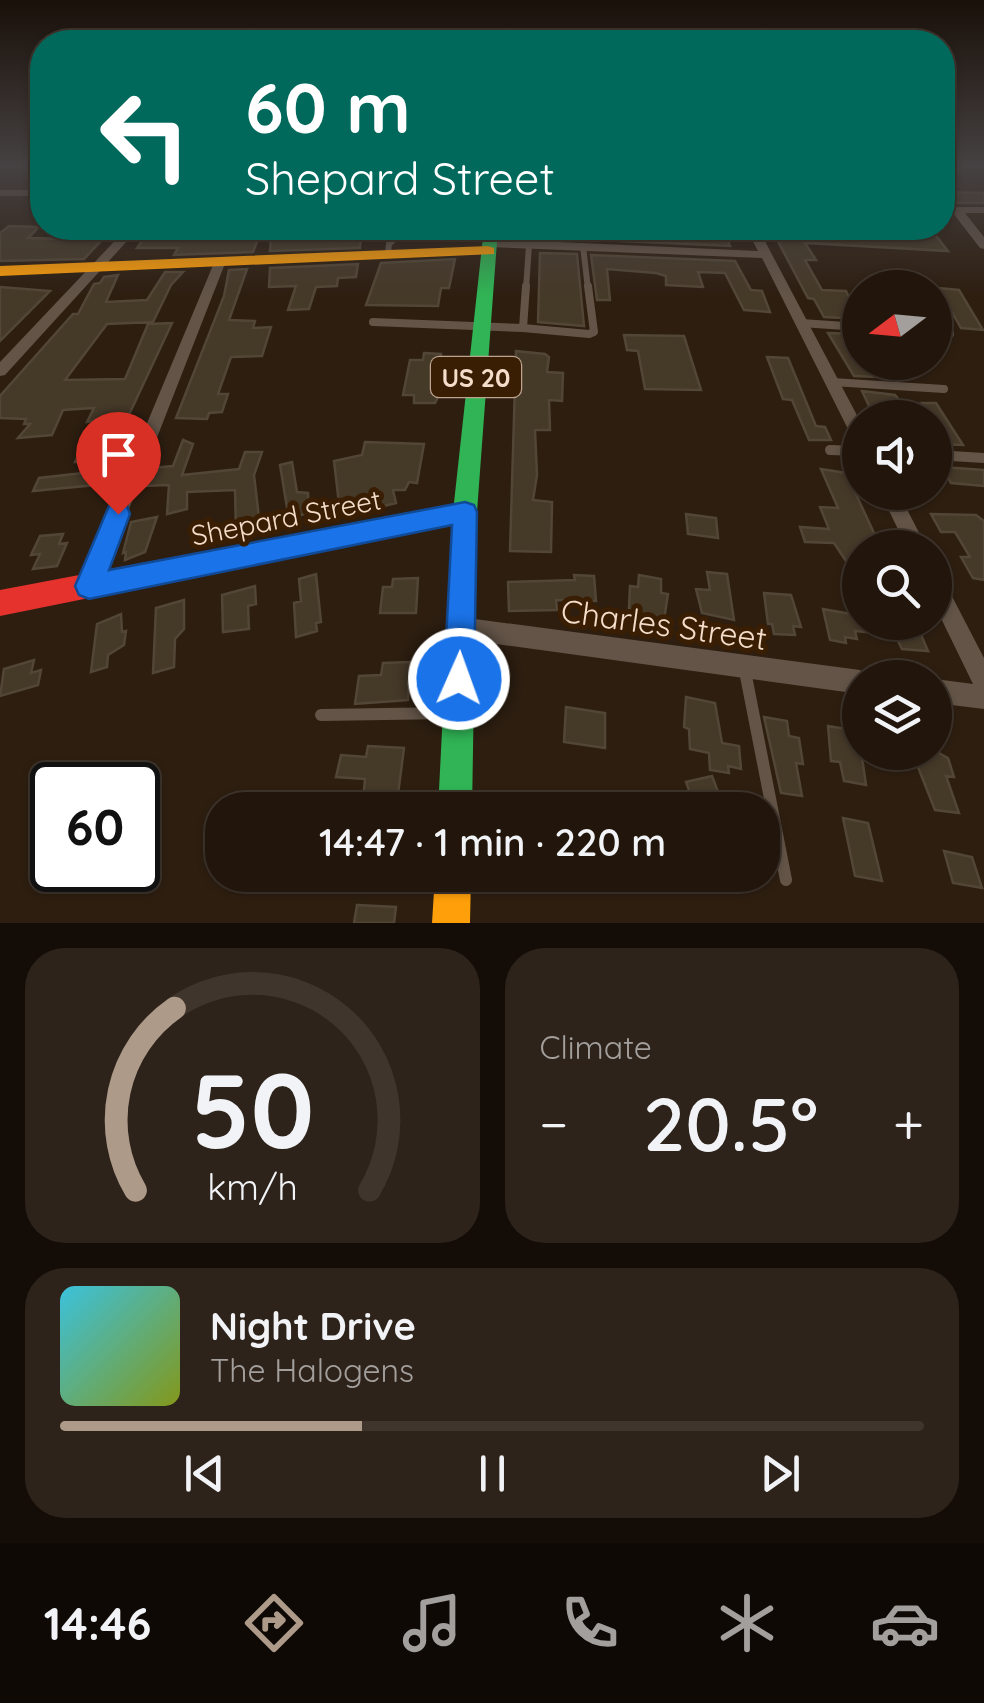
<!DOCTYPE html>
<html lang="en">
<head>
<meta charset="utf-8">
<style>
	body { margin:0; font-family:Quicksand,sans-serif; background:#2e231a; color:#f1f3f6; height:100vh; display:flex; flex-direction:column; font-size:38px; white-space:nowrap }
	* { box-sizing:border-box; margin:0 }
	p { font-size:32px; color:#a29f9d }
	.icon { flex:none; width:55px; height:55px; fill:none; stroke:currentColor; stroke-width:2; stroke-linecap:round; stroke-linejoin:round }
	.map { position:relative; height:923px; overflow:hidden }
	.panel { display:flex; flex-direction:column; gap:25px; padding:25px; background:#130c07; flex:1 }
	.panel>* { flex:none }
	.banner { position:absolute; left:30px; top:30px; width:925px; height:210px; border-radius:40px; box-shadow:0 2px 8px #0004,0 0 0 2px #3f352d; background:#00695c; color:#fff; overflow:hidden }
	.needle { width:65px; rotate:254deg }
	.buttons { position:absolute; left:842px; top:270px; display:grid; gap:20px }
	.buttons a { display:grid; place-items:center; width:110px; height:110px; border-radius:50%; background:#22160c; box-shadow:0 2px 8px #0004,0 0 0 2px #3f352d; font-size:50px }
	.speed { position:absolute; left:30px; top:762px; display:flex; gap:20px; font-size:50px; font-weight:700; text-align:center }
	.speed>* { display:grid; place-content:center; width:130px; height:130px; border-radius:50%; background:#22160c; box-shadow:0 2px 8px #0004,0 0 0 2px #3f352d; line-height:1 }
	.speed .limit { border:5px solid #111; border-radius:15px; background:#fff; color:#111 }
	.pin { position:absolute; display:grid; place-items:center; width:85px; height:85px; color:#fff; margin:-102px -42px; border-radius:50% 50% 50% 0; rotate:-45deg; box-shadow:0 0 10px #0007 }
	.pin .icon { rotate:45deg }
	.me { position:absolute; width:110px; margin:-55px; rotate:2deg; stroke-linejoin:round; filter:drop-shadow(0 0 8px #0008) }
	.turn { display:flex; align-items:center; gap:35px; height:210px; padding:0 50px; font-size:45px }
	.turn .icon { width:130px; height:130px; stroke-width:2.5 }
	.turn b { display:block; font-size:70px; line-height:85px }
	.big { font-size:75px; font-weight:600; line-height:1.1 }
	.panel .widget { flex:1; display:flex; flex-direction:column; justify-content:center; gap:15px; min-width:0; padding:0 35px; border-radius:40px; background:#2e231a }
	.panel .dial { align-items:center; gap:0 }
	.dial svg { height:260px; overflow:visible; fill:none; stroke:#3f352d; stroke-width:7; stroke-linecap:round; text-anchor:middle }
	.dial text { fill:#f1f3f6; stroke:none }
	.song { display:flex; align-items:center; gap:30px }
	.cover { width:120px; height:120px; border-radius:15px; background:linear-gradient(135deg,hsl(190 70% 55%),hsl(70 70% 35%)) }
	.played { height:10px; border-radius:5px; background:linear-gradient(90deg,#ae9a89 35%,#3f352d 35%) }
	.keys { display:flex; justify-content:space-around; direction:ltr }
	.heat { display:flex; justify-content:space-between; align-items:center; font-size:55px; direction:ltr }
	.panel .tiles { flex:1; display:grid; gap:25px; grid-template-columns:1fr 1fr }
	.widget:last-child { grid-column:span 2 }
	.trip { position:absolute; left:205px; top:792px; width:575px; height:100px; border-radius:40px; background:#22160c; box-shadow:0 2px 8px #0004,0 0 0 2px #3f352d; font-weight:600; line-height:100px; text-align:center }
	.dock { display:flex; height:160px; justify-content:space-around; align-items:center; background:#0e0905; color:#a29f9d }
	.dock .icon { width:70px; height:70px }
	.dock .current { color:#ae9a89 }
	.dock b { font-size:45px; color:#f1f3f6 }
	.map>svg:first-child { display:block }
	.building { fill:#453928; stroke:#524636; stroke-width:2.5 }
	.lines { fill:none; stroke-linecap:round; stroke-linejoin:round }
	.lane-far3 { stroke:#635447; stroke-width:6 }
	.lane-far2 { stroke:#635447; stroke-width:8 }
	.lane-far1 { stroke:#635447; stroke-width:10 }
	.lane { stroke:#635447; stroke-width:12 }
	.street { fill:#635447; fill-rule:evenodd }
	.fast { fill:#30b455; fill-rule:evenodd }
	.slow { fill:#ff9f0a; fill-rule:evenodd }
	.jam { fill:#e5322d; fill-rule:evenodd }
	.route { fill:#1a73e8; stroke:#114b97; stroke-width:2.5 }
	.labels { text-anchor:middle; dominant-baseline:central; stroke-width:10; stroke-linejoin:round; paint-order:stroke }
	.shield { fill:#3a1e03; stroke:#bca48e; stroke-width:2.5 }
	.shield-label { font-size:25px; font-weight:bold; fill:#f4ddca }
	.street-label { font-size:28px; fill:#f4ddca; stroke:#3a1e03 }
	.near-street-label { font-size:32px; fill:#f4ddca; stroke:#3a1e03 }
</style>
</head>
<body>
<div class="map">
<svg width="984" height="923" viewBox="0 0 984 923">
	<rect width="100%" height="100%" fill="#2d1e10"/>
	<path class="building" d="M 942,192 L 984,193 L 984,203 L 942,203 Z
		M 9,226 L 39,227 L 28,238 L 80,239 L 91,228 L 113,228 L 84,259 L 0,261 L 0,233 Z
		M 187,228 L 208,228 L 203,239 L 260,234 L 253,252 L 174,255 L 178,248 L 137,248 L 150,230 Z
		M 579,228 L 723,230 L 730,246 L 578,239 Z
		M 789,228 L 930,228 L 948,251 L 805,243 L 816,260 L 805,260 L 822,290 L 846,291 L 860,319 L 824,317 L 814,299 L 808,298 L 774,234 L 792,234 Z
		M 356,230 L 355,238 L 361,238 L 360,248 L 270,251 L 271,238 L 313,237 L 315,233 Z
		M 540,253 L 577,254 L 584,326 L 538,322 Z
		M 591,255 L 735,261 L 751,290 L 762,291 L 770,312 L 744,310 L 725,273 L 698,272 L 703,287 L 666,285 L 666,276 L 656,273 L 607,269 L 610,300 L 597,300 Z
		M 455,259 L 449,288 L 441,288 L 438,306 L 366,305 L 381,263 Z
		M 358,264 L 356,277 L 338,278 L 337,286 L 316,287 L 309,309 L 288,310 L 296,286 L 269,287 L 270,268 Z
		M 247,269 L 229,320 L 255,321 L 253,328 L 271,327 L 262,356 L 231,357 L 218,394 L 228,394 L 222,412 L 209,413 L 207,419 L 176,418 L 224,296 L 229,270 Z
		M 165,272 L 183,272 L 171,285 L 153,322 L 107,324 L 65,380 L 125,379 L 148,324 L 172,323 L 96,485 L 33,491 L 39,478 L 83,473 L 83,462 L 75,462 L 95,421 L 87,422 L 94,408 L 63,410 L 52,435 L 18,438 L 30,424 L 24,424 L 26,419 L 0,418 L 0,396 L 73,314 L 78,314 L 94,284 L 100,283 L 104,277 L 118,275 L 106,302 L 147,300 Z
		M 0,287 L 50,291 L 0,341 Z
		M 938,288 L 959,290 L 983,330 L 961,328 Z
		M 828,333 L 860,334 L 860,362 L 869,362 L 877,377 L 854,376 Z
		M 624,335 L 684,336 L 701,390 L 645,389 L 638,351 L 627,350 Z
		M 516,351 L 545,354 L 549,357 L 547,372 L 563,373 L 562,401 L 549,400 L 550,430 L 535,430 L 537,475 L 533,500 L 552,502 L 551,552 L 510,551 Z
		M 424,353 L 441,354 L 438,397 L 435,403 L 414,403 L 414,395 L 403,395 L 410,360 L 423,360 Z
		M 767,357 L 788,358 L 816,426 L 825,427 L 831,440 L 809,440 L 792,400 L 783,399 Z
		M 862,391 L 895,395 L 911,414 L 871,410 Z
		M 922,403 L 936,403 L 963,445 L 935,444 L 935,418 L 930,418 Z
		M 183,440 L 193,444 L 182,475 L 239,469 L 245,452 L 262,452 L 254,475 L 260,526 L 236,532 L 235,490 L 187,492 L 187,509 L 167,514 L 169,485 L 144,486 L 151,468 L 173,466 Z
		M 365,442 L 424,444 L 417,483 L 409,482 L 405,490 L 393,490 L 396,503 L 348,515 L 348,510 L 340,512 L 334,461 L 362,455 Z
		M 292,462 L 297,492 L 308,493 L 309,512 L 289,520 L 280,465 Z
		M 942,467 L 984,470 L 984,486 L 951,483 Z
		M 821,469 L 846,473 L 881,548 L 860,548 L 860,564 L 848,564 L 834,543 L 805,542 L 800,527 L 829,529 L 820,507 L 838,508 Z
		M 686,514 L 716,518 L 718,538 L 688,534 Z
		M 931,514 L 976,515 L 984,521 L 984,580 L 973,578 L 961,557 L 970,557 L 955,532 L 941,532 Z
		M 157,517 L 145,552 L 125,560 L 126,552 L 123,553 L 131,522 Z
		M 63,534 L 59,544 L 67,543 L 57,566 L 33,569 L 40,554 L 31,555 L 40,536 Z
		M 707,572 L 727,574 L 734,620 L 702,613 L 696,589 L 710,590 Z
		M 316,574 L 321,622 L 316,623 L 317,631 L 296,637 L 294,603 L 301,601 L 299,579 Z
		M 574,575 L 594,576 L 596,601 L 556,600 L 557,610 L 509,611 L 508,582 L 575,580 Z
		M 639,575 L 661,579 L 661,593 L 668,594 L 664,620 L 640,616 L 640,610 L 629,608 L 630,586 L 638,587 Z
		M 418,578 L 416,613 L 380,613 L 383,587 L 392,587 L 393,579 Z
		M 255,586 L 256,604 L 248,606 L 249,629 L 223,632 L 222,595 Z
		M 764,593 L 791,595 L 801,627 L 793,626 L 795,635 L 774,634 L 772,624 L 768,624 Z
		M 184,600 L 184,629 L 175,639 L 174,667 L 153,673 L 156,608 Z
		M 823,609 L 851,614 L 860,618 L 860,622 L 916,623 L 928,651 L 902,649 L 895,635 L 855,631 L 857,639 L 845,637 L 846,643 L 830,640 Z
		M 121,614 L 122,632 L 126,631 L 124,645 L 108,655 L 107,667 L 91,672 L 97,624 Z
		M 34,660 L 31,673 L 41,670 L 38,685 L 0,696 L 4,669 Z
		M 410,662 L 408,700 L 355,704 L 359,676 L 381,675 L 383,663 Z
		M 686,697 L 715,703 L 722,743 L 739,746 L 741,769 L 728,766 L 729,773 L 710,770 L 709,753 L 690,749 L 689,729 L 684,727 Z
		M 566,707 L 605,713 L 605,748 L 564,742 Z
		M 764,717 L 787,721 L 789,736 L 799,738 L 803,764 L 796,763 L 802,796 L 781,793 Z
		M 828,726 L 853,730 L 856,743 L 860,743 L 866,785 L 844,781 L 840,762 L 831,761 Z
		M 368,746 L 404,748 L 396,810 L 362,810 L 365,779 L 336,777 L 341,755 L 366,757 Z
		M 912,752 L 937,752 L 948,758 L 954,777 L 946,776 L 959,813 L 935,810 Z
		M 712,776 L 725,810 L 696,810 L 686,782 Z
		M 843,818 L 868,823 L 882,881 L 855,876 Z
		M 944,851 L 972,857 L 982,888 L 953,883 Z
		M 357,905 L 396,907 L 394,923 L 354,923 Z"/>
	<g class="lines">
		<path class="lane-far3" d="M 583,246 L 588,289
			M 388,253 L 389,244 L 398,236 L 490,234
			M 526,289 L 529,245"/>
		<path class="lane-far2" d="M 526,286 L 523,328 L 589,334 L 594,332 L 588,286
			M 373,322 L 523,328
			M 801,323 L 860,327
			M 935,333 L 950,334
			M 832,382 L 944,389"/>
		<path class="lane-far1" d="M 830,450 L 860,451
			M 935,455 L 984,458"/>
		<path class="lane" d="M 745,671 L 786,880
			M 321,715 L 450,713"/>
		<path class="street" d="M 0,190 L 42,190 L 42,196 L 0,196 Z
			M 942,207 L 984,207 L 984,213 L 965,213 L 984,237 L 984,249 L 980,248 L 953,213 L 942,213 Z
			M 127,228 L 139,228 L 5,375 L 0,376 L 0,362 Z
			M 746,228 L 758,228 L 860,421 L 860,443 L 852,437 L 762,258 L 489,247 L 483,243 L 489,239 L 758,251 Z
			M 216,258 L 226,261 L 99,586 L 96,593 L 89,596 L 82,593 L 79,586 Z
			M 880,492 L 898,492 L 927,548 L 907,548 Z
			M 935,574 L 942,577 L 984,658 L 984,709 L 935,703 L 935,679 L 973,684 L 935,606 Z
			M 460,617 L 860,670 L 870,678 L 860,678 L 860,694 L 460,639 L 452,636 L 449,628 L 452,620 Z"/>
		<path class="fast" d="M 484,228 L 498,228 L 477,512 L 472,810 L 438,810 L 453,512 Z"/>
		<path class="slow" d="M 488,246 L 494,248 L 494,254 L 0,276 L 0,266 Z
			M 435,875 L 471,875 L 470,923 L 432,923 Z"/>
		<path class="jam" d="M 465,502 L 474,505 L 477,512 L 474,519 L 465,522 L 0,616 L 0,590 Z"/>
	</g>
	<linearGradient id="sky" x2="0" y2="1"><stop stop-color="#191009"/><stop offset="0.56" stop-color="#464142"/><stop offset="1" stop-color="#464142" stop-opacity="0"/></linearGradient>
	<rect width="984" height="296" fill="url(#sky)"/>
	<path class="route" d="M 465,502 L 474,505 L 477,512 L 474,679 L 469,690 L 459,694 L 448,690 L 444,679 L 452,525 L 89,599 L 79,595 L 75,586 L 109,506 L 118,503 L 127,506 L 130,514 L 109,570 Z"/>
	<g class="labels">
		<rect class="shield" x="431" y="357" width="90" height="40" rx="8"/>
		<g class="shield-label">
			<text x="476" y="377">US 20</text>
		</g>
		<g class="street-label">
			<text transform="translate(286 517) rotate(-11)">Shepard Street</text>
		</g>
		<g class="near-street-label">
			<text transform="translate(664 624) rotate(8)">Charles Street</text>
		</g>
	</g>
</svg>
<div class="buttons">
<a><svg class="needle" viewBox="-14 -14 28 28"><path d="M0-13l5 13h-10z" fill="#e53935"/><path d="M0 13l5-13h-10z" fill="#a29f9d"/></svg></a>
<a><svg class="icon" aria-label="sound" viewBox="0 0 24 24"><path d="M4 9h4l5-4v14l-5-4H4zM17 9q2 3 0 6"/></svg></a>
<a><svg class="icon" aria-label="search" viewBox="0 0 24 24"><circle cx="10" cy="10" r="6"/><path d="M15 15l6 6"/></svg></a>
<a><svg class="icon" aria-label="layers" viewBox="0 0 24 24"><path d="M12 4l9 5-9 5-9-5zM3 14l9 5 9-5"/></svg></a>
</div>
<div class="speed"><div class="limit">60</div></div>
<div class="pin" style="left:118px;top:514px;background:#d93025"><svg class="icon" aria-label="arrive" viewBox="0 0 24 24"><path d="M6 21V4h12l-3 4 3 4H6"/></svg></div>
<svg class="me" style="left:459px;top:679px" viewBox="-20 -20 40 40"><circle r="17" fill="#1a73e8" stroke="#fff" stroke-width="3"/><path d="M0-11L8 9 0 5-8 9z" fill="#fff"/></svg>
<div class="trip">14:47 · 1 min · 220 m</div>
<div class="banner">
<div class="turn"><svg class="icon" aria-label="left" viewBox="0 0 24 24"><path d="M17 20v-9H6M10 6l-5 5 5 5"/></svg><div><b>60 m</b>Shepard Street</div></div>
</div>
</div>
<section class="panel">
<div class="tiles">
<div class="widget dial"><svg viewBox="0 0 100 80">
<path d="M14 69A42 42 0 1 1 86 69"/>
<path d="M14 69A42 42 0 0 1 26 13" stroke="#ae9a89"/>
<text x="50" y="56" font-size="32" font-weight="700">50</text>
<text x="50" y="72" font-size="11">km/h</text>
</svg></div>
<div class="widget"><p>Climate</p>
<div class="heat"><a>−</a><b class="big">20.5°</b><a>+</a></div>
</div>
<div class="widget">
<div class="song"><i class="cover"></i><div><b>Night Drive</b><p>The Halogens</p></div></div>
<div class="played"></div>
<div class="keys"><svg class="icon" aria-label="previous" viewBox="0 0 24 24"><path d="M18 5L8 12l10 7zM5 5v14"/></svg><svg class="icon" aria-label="pause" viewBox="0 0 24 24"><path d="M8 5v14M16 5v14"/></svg><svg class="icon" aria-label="next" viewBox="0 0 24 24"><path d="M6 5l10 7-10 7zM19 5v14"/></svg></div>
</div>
</div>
</section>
<nav class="dock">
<b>14:46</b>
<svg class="icon current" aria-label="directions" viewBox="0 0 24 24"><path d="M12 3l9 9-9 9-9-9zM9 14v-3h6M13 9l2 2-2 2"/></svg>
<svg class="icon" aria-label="music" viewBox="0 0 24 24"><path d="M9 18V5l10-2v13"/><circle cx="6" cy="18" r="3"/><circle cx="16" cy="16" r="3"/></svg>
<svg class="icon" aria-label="phone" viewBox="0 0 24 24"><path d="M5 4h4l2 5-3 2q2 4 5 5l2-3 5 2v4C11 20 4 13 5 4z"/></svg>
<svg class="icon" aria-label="climate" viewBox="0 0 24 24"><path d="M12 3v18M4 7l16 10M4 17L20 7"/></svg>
<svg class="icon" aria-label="car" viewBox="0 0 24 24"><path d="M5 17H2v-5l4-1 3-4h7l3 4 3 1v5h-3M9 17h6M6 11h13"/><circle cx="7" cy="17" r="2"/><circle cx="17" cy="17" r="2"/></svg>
</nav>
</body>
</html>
